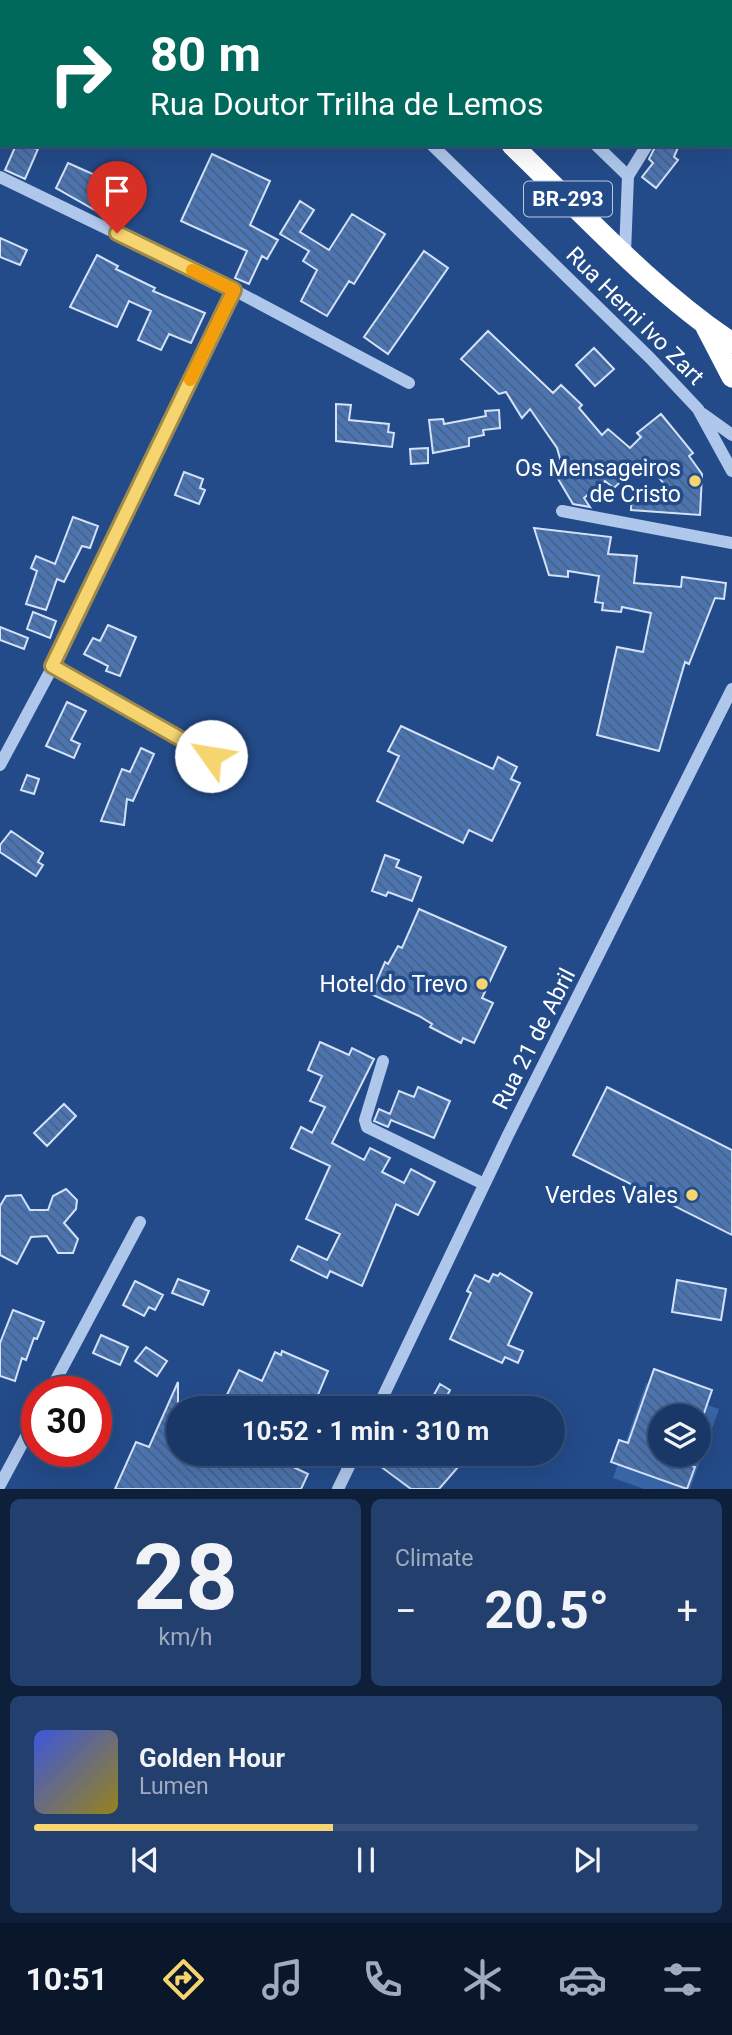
<!DOCTYPE html>
<html lang="en">
<head>
<meta charset="utf-8">
<style>
	body { margin:0; font-family:Roboto,sans-serif; background:#233f6d; color:#f1f3f6; height:100vh; display:flex; flex-direction:column; font-size:26px; white-space:nowrap }
	* { box-sizing:border-box; margin:0 }
	p { font-size:23px; color:#9facc0 }
	.icon { flex:none; width:38px; height:38px; fill:none; stroke:currentColor; stroke-width:2; stroke-linecap:round; stroke-linejoin:round }
	.map { position:relative; height:1489px; overflow:hidden }
	.details { display:flex; flex-direction:column; gap:10px; padding:10px; background:#0e1f39; flex:1 }
	.details>* { flex:none }
	.hud { position:absolute; left:0px; top:0px; width:733px; height:147px; box-shadow:0 7px 28px #0002,0 0 0 2px #38527b; background:#00695c; color:#fff; overflow:hidden }
	.controls { position:absolute; left:648px; top:1404px; display:grid; gap:14px }
	.controls a { display:grid; place-items:center; width:63px; height:63px; border-radius:50%; background:#1a3867; box-shadow:0 7px 28px #0002,0 0 0 2px #38527b; font-size:35px }
	.speed { position:absolute; left:21px; top:1376px; display:flex; gap:14px; font-size:35px; font-weight:700; text-align:center }
	.speed>* { display:grid; place-content:center; width:91px; height:91px; border-radius:50%; background:#1a3867; box-shadow:0 7px 28px #0002,0 0 0 2px #38527b; line-height:1 }
	.speed .limit { border:10px solid #d22; background:#fff; color:#111 }
	.pin { position:absolute; display:grid; place-items:center; width:60px; height:60px; color:#fff; margin:-72px -30px; border-radius:50% 50% 50% 0; rotate:-45deg; box-shadow:0 0 7px #0007 }
	.pin .icon { rotate:45deg }
	.me { position:absolute; width:77px; margin:-38px; rotate:302deg; stroke-linejoin:round; filter:drop-shadow(0 0 5px #0008) }
	.turn { display:flex; align-items:center; gap:24px; height:147px; padding:0 35px; font-size:32px }
	.turn .icon { width:91px; height:91px; stroke-width:2.5 }
	.turn b { display:block; font-size:49px; line-height:60px }
	.big { font-size:52px; font-weight:700; line-height:1.1 }
	.details .tile { flex:1; display:flex; flex-direction:column; justify-content:center; gap:10px; min-width:0; padding:0 24px; border-radius:10px; background:#233f6d }
	.details .dial { align-items:center; gap:0 }
	.dial b { font-size:91px; line-height:1 }
	.song { display:flex; align-items:center; gap:21px }
	.cover { width:84px; height:84px; border-radius:10px; background:linear-gradient(135deg,hsl(230 70% 55%),hsl(50 70% 35%)) }
	.played { height:7px; border-radius:4px; background:linear-gradient(90deg,#f6d571 45%,#38527b 45%) }
	.keys { display:flex; justify-content:space-around; direction:ltr }
	.heat { display:flex; justify-content:space-between; align-items:center; font-size:38px; direction:ltr }
	.details .tiles { flex:1; display:grid; gap:10px; grid-template-columns:1fr 1fr }
	.tile:last-child { grid-column:span 2 }
	.trip { position:absolute; left:166px; top:1396px; width:399px; height:70px; border-radius:35px; background:#1a3867; box-shadow:0 7px 28px #0002,0 0 0 2px #38527b; font-weight:700; line-height:70px; text-align:center }
	.dock { display:flex; height:112px; justify-content:space-around; align-items:center; background:#0a1629; color:#9facc0 }
	.dock .icon { width:49px; height:49px }
	.dock .on { color:#f6d571 }
	.dock b { font-size:32px; color:#f1f3f6 }
	.map>svg:first-child { display:block }
	.green { fill:#3765a6; fill-rule:evenodd }
	.building { fill:url(#building-back-hatch); stroke:#d3e2f8; stroke-width:2 }
	.lines { fill:none; stroke-linecap:round; stroke-linejoin:round }
	.minor { stroke:#afc7ea; stroke-width:12 }
	.highway { stroke:#fff; stroke-width:21 }
	.route-casing { stroke:#a08a49; stroke-width:18 }
	.route { stroke:#f6d571; stroke-width:12 }
	.slow { stroke:#f59e0b; stroke-width:12 }
	.poi-dot { fill:#f6d571; stroke:#234b89; stroke-width:2.5 }
	.labels { text-anchor:middle; dominant-baseline:central; stroke-width:7; stroke-linejoin:round; paint-order:stroke }
	.shield { fill:#234b89; stroke:#bdc9dc; stroke-width:2 }
	.shield-label { font-size:21px; font-weight:bold; fill:#fff }
	.street-label { font-size:23px; fill:#fff; stroke:#234b89 }
	.poi-label { font-size:23px; fill:#fff; stroke:#234b89; text-anchor:end }
</style>
</head>
<body>
<div class="map">
<svg width="732" height="1489" viewBox="0 0 732 1489">
	<defs>
		<pattern id="building-back-hatch" width="6" height="6" patternUnits="userSpaceOnUse" patternTransform="scale(1.75)"><rect width="6" height="6" fill="#4b75b2"/><path d="M-1 5l2 2M0 0l6 6M5-1l2 2" fill="none" stroke="#4c607f"/></pattern>
	</defs>
	<rect width="100%" height="100%" fill="#234b89"/>
	<path class="green" d="M 646,1383 L 719,1409 L 690,1489 L 644,1489 L 613,1478 ZM 660,1416 L 698,1416 L 698,1454 L 660,1454 Z"/>
	<path class="building" d="M 16,145 L 38,149 L 25,179 L 5,170 Z
		M 656,145 L 679,145 L 674,157 L 678,160 L 656,188 L 642,177 L 653,163 L 649,159 Z
		M 212,154 L 270,181 L 250,225 L 278,240 L 267,259 L 262,256 L 249,284 L 235,278 L 247,251 L 181,221 Z
		M 68,163 L 115,184 L 111,190 L 133,202 L 123,221 L 101,210 L 100,213 L 56,188 Z
		M 300,201 L 314,210 L 300,232 L 329,250 L 352,214 L 385,234 L 354,284 L 349,281 L 327,316 L 301,301 L 317,270 L 303,261 L 309,251 L 280,234 Z
		M 0,238 L 27,250 L 20,265 L 0,257 Z
		M 424,251 L 448,268 L 388,354 L 364,337 Z
		M 97,255 L 118,266 L 116,269 L 155,288 L 153,291 L 205,313 L 191,343 L 169,334 L 161,350 L 138,340 L 151,311 L 129,301 L 117,327 L 70,307 Z
		M 488,331 L 553,393 L 561,385 L 582,405 L 579,408 L 602,435 L 608,429 L 630,448 L 641,437 L 637,433 L 661,414 L 693,453 L 689,456 L 702,474 L 700,515 L 631,510 L 632,491 L 672,494 L 644,459 L 614,488 L 605,481 L 584,498 L 590,507 L 573,504 L 551,467 L 561,462 L 557,448 L 530,409 L 522,418 L 506,392 L 499,394 L 461,359 Z
		M 594,348 L 614,369 L 595,386 L 576,365 Z
		M 336,404 L 351,405 L 349,420 L 389,424 L 388,432 L 394,433 L 392,447 L 336,441 Z
		M 499,410 L 500,428 L 483,430 L 484,435 L 469,438 L 469,446 L 433,453 L 429,420 L 443,419 L 444,424 L 486,416 L 485,411 Z
		M 428,448 L 428,463 L 411,464 L 410,449 Z
		M 184,472 L 203,479 L 200,488 L 205,490 L 199,504 L 175,495 Z
		M 73,517 L 98,526 L 90,548 L 82,546 L 64,582 L 57,579 L 46,610 L 26,604 L 37,571 L 31,568 L 36,556 L 55,564 Z
		M 534,528 L 611,537 L 608,554 L 637,556 L 634,583 L 681,587 L 682,577 L 726,583 L 724,599 L 715,598 L 689,664 L 685,662 L 659,751 L 597,735 L 617,647 L 643,652 L 651,613 L 622,607 L 621,612 L 602,610 L 603,603 L 595,602 L 599,576 L 568,571 L 568,577 L 549,575 Z
		M 33,612 L 56,621 L 50,638 L 27,629 Z
		M 108,625 L 136,637 L 120,676 L 106,671 L 108,666 L 84,654 L 93,638 L 100,641 Z
		M 0,627 L 28,638 L 24,649 L 0,640 Z
		M 67,702 L 86,711 L 71,740 L 80,744 L 74,758 L 46,746 Z
		M 401,726 L 493,769 L 498,757 L 517,767 L 511,779 L 520,783 L 492,841 L 469,830 L 463,843 L 377,801 L 399,756 L 388,751 Z
		M 141,748 L 154,754 L 133,801 L 127,799 L 124,825 L 101,821 L 122,769 L 130,772 Z
		M 27,775 L 39,779 L 34,794 L 21,790 Z
		M 11,831 L 43,853 L 38,862 L 43,865 L 36,876 L 0,852 L 0,845 Z
		M 385,855 L 399,860 L 396,867 L 421,877 L 412,901 L 388,892 L 386,896 L 372,891 Z
		M 419,909 L 506,947 L 482,998 L 493,1003 L 474,1043 L 463,1038 L 461,1043 L 430,1027 L 432,1024 L 419,1016 L 371,994 L 385,962 L 388,964 L 398,946 L 402,948 Z
		M 320,1042 L 349,1055 L 352,1048 L 374,1059 L 332,1143 L 364,1160 L 370,1148 L 390,1158 L 382,1172 L 404,1183 L 411,1169 L 435,1182 L 418,1215 L 396,1204 L 362,1286 L 330,1271 L 327,1278 L 291,1260 L 298,1246 L 327,1260 L 340,1234 L 306,1219 L 330,1166 L 291,1148 L 301,1127 L 312,1133 L 325,1107 L 310,1101 L 322,1076 L 308,1070 Z
		M 418,1087 L 450,1101 L 434,1138 L 391,1120 L 388,1127 L 374,1121 L 379,1109 L 390,1114 L 399,1091 L 414,1097 Z
		M 607,1087 L 732,1150 L 732,1235 L 573,1155 Z
		M 64,1104 L 76,1116 L 47,1146 L 34,1133 Z
		M 66,1189 L 77,1200 L 76,1209 L 64,1223 L 78,1239 L 73,1253 L 58,1253 L 47,1236 L 31,1237 L 17,1264 L 0,1255 L 0,1206 L 6,1196 L 21,1195 L 30,1210 L 48,1210 L 53,1196 Z
		M 500,1273 L 532,1293 L 508,1345 L 523,1351 L 518,1363 L 505,1357 L 502,1363 L 450,1339 L 471,1293 L 467,1291 L 475,1275 L 489,1282 L 493,1274 L 498,1276 Z
		M 178,1279 L 209,1291 L 203,1305 L 172,1293 Z
		M 677,1280 L 726,1289 L 721,1320 L 672,1312 Z
		M 135,1281 L 163,1295 L 155,1310 L 149,1307 L 144,1316 L 123,1305 Z
		M 13,1310 L 44,1322 L 37,1339 L 34,1338 L 26,1360 L 22,1358 L 15,1381 L 0,1376 L 0,1343 Z
		M 101,1335 L 128,1347 L 120,1365 L 93,1353 Z
		M 146,1347 L 167,1361 L 157,1376 L 135,1361 Z
		M 282,1351 L 328,1371 L 315,1402 L 309,1399 L 304,1409 L 220,1409 L 239,1370 L 262,1381 L 275,1352 L 281,1355 Z
		M 654,1369 L 712,1390 L 703,1416 L 660,1416 L 660,1454 L 689,1454 L 686,1464 L 695,1467 L 687,1489 L 611,1462 L 619,1440 L 628,1443 Z
		M 178,1382 L 178,1454 L 266,1454 L 308,1474 L 301,1489 L 115,1489 L 136,1442 L 149,1447 Z
		M 440,1384 L 450,1390 L 440,1409 L 426,1409 Z
		M 364,1454 L 441,1454 L 459,1466 L 439,1489 L 411,1489 Z"/>
	<g class="lines">
		<path class="minor" d="M 283,0 L 284,2
			M 448,0 L 449,2
			M 56,2 L 57,0
			M 589,2 L 589,0
			M 0,115 L 2,112
			M 432,145 L 650,358 L 698,409 L 732,471
			M 596,145 L 628,176 L 625,253
			M 628,176 L 647,145
			M 0,177 L 234,290 L 409,383
			M 703,414 L 732,435
			M 562,511 L 732,543
			M 53,666 L 211,756
			M 0,765 L 53,666 L 234,290
			M 383,1061 L 365,1120 L 367,1127 L 484,1184
			M 50,1391 L 140,1222
			M 377,1409 L 508,1135 L 732,689
			M 0,1485 L 37,1416
			M 338,1489 L 355,1454"/>
		<path class="highway" d="M 360,0 L 361,2
			M 512,145 C 582,212 651,289 732,343
			M 706,327 L 732,377"/>
	</g>
	<g class="lines">
		<g class="route-casing">
			<path id="route" d="M 117,233 L 234,290 L 52,666 L 211,756"/>
		</g>
		<use href="#route" class="route"/>
		<path class="slow" d="M 190,380 L 234,290 L 192,270"/>
	</g>
	<g class="poi-dot">
		<circle cx="695" cy="481" r="7"/>
		<circle cx="482" cy="984" r="7"/>
		<circle cx="692" cy="1195" r="7"/>
	</g>
	<g class="labels">
		<rect class="shield" x="524" y="181.5" width="88" height="35" rx="5"/>
		<g class="shield-label">
			<text x="568" y="199">BR-293</text>
		</g>
		<g class="street-label">
			<text transform="translate(635 316) rotate(45)">Rua Herni Ivo Zart</text>
			<text transform="translate(534 1039) rotate(-63)">Rua 21 de Abril</text>
		</g>
		<g class="poi-label">
			<text x="681" y="468">Os Mensageiros<tspan x="681" dy="26">de Cristo</tspan></text>
			<text x="468" y="984">Hotel do Trevo</text>
			<text x="678" y="1195">Verdes Vales</text>
		</g>
	</g>
</svg>
<div class="controls">
<a><svg class="icon" aria-label="layers" viewBox="0 0 24 24"><path d="M12 4l9 5-9 5-9-5zM3 14l9 5 9-5"/></svg></a>
</div>
<div class="speed"><div class="limit">30</div></div>
<div class="pin" style="left:117px;top:233px;background:#d93025"><svg class="icon" aria-label="arrive" viewBox="0 0 24 24"><path d="M6 21V4h12l-3 4 3 4H6"/></svg></div>
<svg class="me" style="left:211px;top:756px" viewBox="-20 -20 40 40"><circle r="19" fill="#fff"/><path d="M0-13L10 11 0 6-10 11z" fill="#f6d571"/></svg>
<div class="trip">10:52 · 1 min · 310 m</div>
<div class="hud">
<div class="turn"><svg class="icon" aria-label="right" viewBox="0 0 24 24"><path d="M7 20v-9h11M14 6l5 5-5 5"/></svg><div><b>80 m</b>Rua Doutor Trilha de Lemos</div></div>
</div>
</div>
<section class="details">
<div class="tiles">
<div class="tile dial"><b>28</b><p>km/h</p></div>
<div class="tile"><p>Climate</p>
<div class="heat"><a>−</a><b class="big">20.5°</b><a>+</a></div>
</div>
<div class="tile">
<div class="song"><i class="cover"></i><div><b>Golden Hour</b><p>Lumen</p></div></div>
<div class="played"></div>
<div class="keys"><svg class="icon" aria-label="previous" viewBox="0 0 24 24"><path d="M18 5L8 12l10 7zM5 5v14"/></svg><svg class="icon" aria-label="pause" viewBox="0 0 24 24"><path d="M8 5v14M16 5v14"/></svg><svg class="icon" aria-label="next" viewBox="0 0 24 24"><path d="M6 5l10 7-10 7zM19 5v14"/></svg></div>
</div>
</div>
</section>
<nav class="dock">
<b>10:51</b>
<svg class="icon on" aria-label="directions" viewBox="0 0 24 24"><path d="M12 3l9 9-9 9-9-9zM9 14v-3h6M13 9l2 2-2 2"/></svg>
<svg class="icon" aria-label="music" viewBox="0 0 24 24"><path d="M9 18V5l10-2v13"/><circle cx="6" cy="18" r="3"/><circle cx="16" cy="16" r="3"/></svg>
<svg class="icon" aria-label="phone" viewBox="0 0 24 24"><path d="M5 4h4l2 5-3 2q2 4 5 5l2-3 5 2v4C11 20 4 13 5 4z"/></svg>
<svg class="icon" aria-label="climate" viewBox="0 0 24 24"><path d="M12 3v18M4 7l16 10M4 17L20 7"/></svg>
<svg class="icon" aria-label="car" viewBox="0 0 24 24"><path d="M5 17H2v-5l4-1 3-4h7l3 4 3 1v5h-3M9 17h6M6 11h13"/><circle cx="7" cy="17" r="2"/><circle cx="17" cy="17" r="2"/></svg>
<svg class="icon" aria-label="filters" viewBox="0 0 24 24"><path d="M4 7h16M4 17h16"/><circle cx="9" cy="7" r="2"/><circle cx="15" cy="17" r="2"/></svg>
</nav>
</body>
</html>
